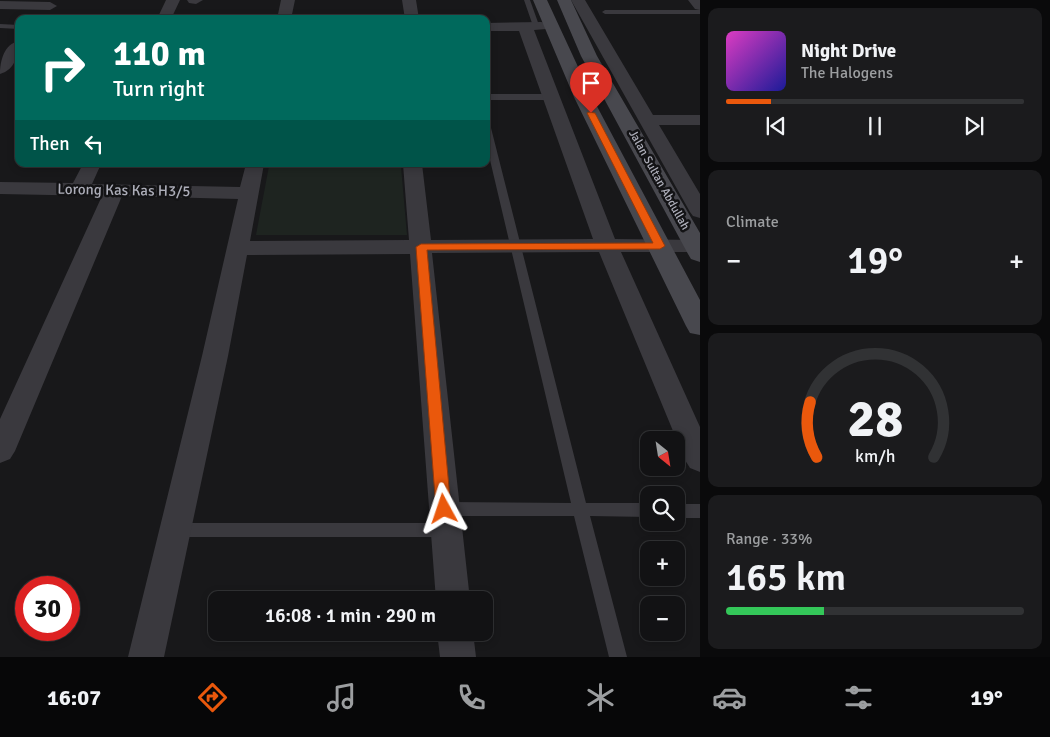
<!DOCTYPE html>
<html lang="en">
<head>
<meta charset="utf-8">
<style>
	body { margin:0; font-family:Signika,sans-serif; background:#1b1b1d; color:#f1f3f6; height:100vh; display:flex; flex-direction:column; font-size:19px; white-space:nowrap }
	* { box-sizing:border-box; margin:0 }
	p { font-size:16px; color:#9c9ea0 }
	.icon { flex:none; width:28px; height:28px; fill:none; stroke:currentColor; stroke-width:2; stroke-linecap:round; stroke-linejoin:round }
	.map { position:relative; flex:1; overflow:hidden }
	.side { display:flex; flex-direction:column; gap:8px; padding:8px; background:#0a0a0b; width:350px }
	.side>* { flex:none }
	.top-card { position:absolute; left:15px; top:15px; width:475px; height:152px; border-radius:10px; box-shadow:0 2px 8px #0003,0 0 0 1px #313234; background:#00695c; color:#fff; overflow:hidden }
	.needle { width:32px; rotate:150deg }
	.buttons { position:absolute; left:640px; top:431px; display:grid; gap:10px }
	.buttons a { display:grid; place-items:center; width:45px; height:45px; border-radius:10px; background:#121214; box-shadow:0 2px 8px #0003,0 0 0 1px #313234; font-size:25px }
	.speed { position:absolute; left:15px; top:576px; display:flex; gap:10px; font-size:25px; font-weight:700; text-align:center }
	.speed>* { display:grid; place-content:center; width:65px; height:65px; border-radius:50%; background:#121214; box-shadow:0 2px 8px #0003,0 0 0 1px #313234; line-height:1 }
	.speed .limit { border:8px solid #d22; background:#fff; color:#111 }
	.pin { position:absolute; display:grid; place-items:center; width:42px; height:42px; color:#fff; margin:-51px -21px; border-radius:50% 50% 50% 0; rotate:-45deg; box-shadow:0 0 5px #0007 }
	.pin .icon { rotate:45deg }
	.me { position:absolute; width:55px; margin:-28px; rotate:355deg; stroke-linejoin:round; filter:drop-shadow(0 0 4px #0008) }
	.turn { display:flex; align-items:center; gap:18px; height:105px; padding:0 15px; font-size:22px }
	.turn .icon { width:65px; height:65px; stroke-width:2.5 }
	.turn b { display:block; font-size:35px; line-height:42px }
	.then { display:flex; align-items:center; height:48px; padding:0 15px; background:#0003; gap:10px; font-size:19px }
	.big { font-size:38px; font-weight:600; line-height:1.1 }
	.side .widget { flex:1; display:flex; flex-direction:column; justify-content:center; gap:8px; min-width:0; padding:0 18px; border-radius:10px; background:#1b1b1d }
	.side .dial { align-items:center; gap:0 }
	.dial svg { height:130px; overflow:visible; fill:none; stroke:#313234; stroke-width:7; stroke-linecap:round; text-anchor:middle }
	.dial text { fill:#f1f3f6; stroke:none }
	.song { display:flex; align-items:center; gap:15px }
	.cover { width:60px; height:60px; border-radius:8px; background:linear-gradient(135deg,hsl(310 70% 55%),hsl(240 70% 35%)) }
	.played { height:5px; border-radius:2px; background:linear-gradient(90deg,#ea580c 15%,#313234 15%) }
	.keys { display:flex; justify-content:space-around; direction:ltr }
	.heat { display:flex; justify-content:space-between; align-items:center; font-size:28px; direction:ltr }
	.charge { height:8px; border-radius:4px; background:linear-gradient(90deg,#34c759 33%,#313234 0) }
	.trip { position:absolute; left:208px; top:591px; width:285px; height:50px; border-radius:10px; background:#121214; box-shadow:0 2px 8px #0003,0 0 0 1px #313234; font-weight:600; line-height:50px; text-align:center }
	.menu { display:flex; height:80px; justify-content:space-around; align-items:center; background:#070708; color:#9c9ea0 }
	.menu .icon { width:35px; height:35px }
	.menu .on { color:#ea580c }
	.menu b { font-size:22px; color:#f1f3f6 }
	main { display:flex; flex:1; min-height:0 }
	.map>svg:first-child { display:block }
	.green { fill:#1e2420 }
	.lines { fill:none; stroke-linecap:round; stroke-linejoin:round }
	.service { fill:#3a393e; fill-rule:evenodd }
	.minor { fill:#3a393e; fill-rule:evenodd }
	.secondary { fill:#48484e; fill-rule:evenodd }
	.route { fill:#ea580c; stroke:#983908 }
	.labels { text-anchor:middle; dominant-baseline:central; stroke-width:5; stroke-linejoin:round; paint-order:stroke }
	.far-street-label { font-size:12px; fill:#acadb8; stroke:#131315 }
	.street-label { font-size:15px; fill:#acadb8; stroke:#131315 }
</style>
</head>
<body>
<main>
<div class="map">
<svg width="700" height="657" viewBox="0 0 700 657">
	<rect width="100%" height="100%" fill="#18181a"/>
	<path class="green" d="M 269,166 L 401,167 L 407,235 L 256,235 Z"/>
	<g class="lines">
		<path class="service" d="M 524,0 L 530,0 L 540,28 L 533,26 Z
			M 700,10 L 700,14 L 605,14 L 602,12 L 605,10 Z
			M 0,24 L 19,25 L 19,29 L 0,28 Z
			M 486,94 L 552,94 L 556,97 L 552,100 L 486,100 Z
			M 486,121 L 490,124 L 586,503 L 649,503 L 649,517 L 590,516 L 627,657 L 609,657 L 574,516 L 444,516 L 438,514 L 436,509 L 438,504 L 444,502 L 571,503 L 486,143 Z
			M 676,504 L 700,504 L 700,518 L 676,518 Z
			M 175,523 L 446,523 L 452,525 L 454,530 L 452,535 L 446,537 L 175,537 L 169,535 L 167,530 L 169,525 Z"/>
		<path class="minor" d="M 166,0 L 180,0 L 171,19 L 157,19 Z
			M 187,0 L 203,0 L 196,4 L 189,3 Z
			M 281,0 L 295,0 L 291,19 L 277,19 Z
			M 402,0 L 416,0 L 419,19 L 405,19 Z
			M 571,0 L 585,0 L 653,115 L 700,115 L 700,125 L 659,125 L 700,194 L 700,218 L 693,216 L 690,212 Z
			M 688,0 L 700,0 L 700,10 L 695,9 Z
			M 0,1 L 50,2 L 57,6 L 50,10 L 0,9 Z
			M 541,22 L 546,23 L 548,26 L 546,29 L 534,30 L 615,239 L 700,240 L 700,250 L 695,252 L 621,252 L 700,427 L 700,472 L 690,468 L 685,460 L 599,252 L 432,253 L 470,600 L 436,600 L 410,254 L 247,255 L 228,356 L 164,657 L 128,657 L 202,356 L 238,199 L 122,196 L 15,451 L 10,459 L 0,463 L 0,419 L 102,196 L 0,194 L 0,182 L 73,183 L 83,164 L 101,164 L 92,184 L 240,187 L 246,164 L 264,164 L 250,241 L 409,240 L 403,164 L 422,164 L 431,240 L 593,239 L 519,31 L 486,31 L 486,23 Z
			M 19,41 C 19,54 15,70 0,74 C 0,61 4,44 19,41 Z
			M 437,632 L 473,632 L 476,657 L 440,657 Z"/>
		<path class="secondary" d="M 533,0 L 547,0 L 592,97 L 700,300 L 700,335 L 690,333 L 686,326 L 574,97 Z
			M 557,0 L 571,0 L 597,56 L 700,233 L 700,262 L 691,259 L 688,254 L 581,56 Z"/>
	</g>
	<path class="route" d="M 589,112 L 595,113 L 665,246 L 660,249 L 427,250 L 451,509 L 449,513 L 444,515 L 438,513 L 436,509 L 416,247 L 421,244 L 653,243 L 587,113 Z"/>
	<g class="labels">
		<g class="far-street-label">
			<text transform="translate(659 180) rotate(61)">Jalan Sultan Abdullah</text>
		</g>
		<g class="street-label">
			<text transform="translate(124 190) rotate(1)">Lorong Kas Kas H3/5</text>
		</g>
	</g>
</svg>
<div class="buttons">
<a><svg class="needle" viewBox="-14 -14 28 28"><path d="M0-13l5 13h-10z" fill="#e53935"/><path d="M0 13l5-13h-10z" fill="#9c9ea0"/></svg></a>
<a><svg class="icon" aria-label="search" viewBox="0 0 24 24"><circle cx="10" cy="10" r="6"/><path d="M15 15l6 6"/></svg></a>
<a>+</a>
<a>−</a>
</div>
<div class="speed"><div class="limit">30</div></div>
<div class="pin" style="left:591px;top:113px;background:#d93025"><svg class="icon" aria-label="arrive" viewBox="0 0 24 24"><path d="M6 21V4h12l-3 4 3 4H6"/></svg></div>
<svg class="me" style="left:444px;top:509px" viewBox="-20 -20 40 40"><path d="M0-17L14 15 0 8-14 15z" fill="#ea580c" stroke="#fff" stroke-width="4"/></svg>
<div class="trip">16:08 · 1 min · 290 m</div>
<div class="top-card">
<div class="turn"><svg class="icon" aria-label="right" viewBox="0 0 24 24"><path d="M7 20v-9h11M14 6l5 5-5 5"/></svg><div><b>110 m</b>Turn right</div></div>
<div class="then">Then<svg class="icon" aria-label="left" viewBox="0 0 24 24"><path d="M17 20v-9H6M10 6l-5 5 5 5"/></svg></div>
</div>
</div>
<section class="side">
<div class="widget">
<div class="song"><i class="cover"></i><div><b>Night Drive</b><p>The Halogens</p></div></div>
<div class="played"></div>
<div class="keys"><svg class="icon" aria-label="previous" viewBox="0 0 24 24"><path d="M18 5L8 12l10 7zM5 5v14"/></svg><svg class="icon" aria-label="pause" viewBox="0 0 24 24"><path d="M8 5v14M16 5v14"/></svg><svg class="icon" aria-label="next" viewBox="0 0 24 24"><path d="M6 5l10 7-10 7zM19 5v14"/></svg></div>
</div>
<div class="widget"><p>Climate</p>
<div class="heat"><a>−</a><b class="big">19°</b><a>+</a></div>
</div>
<div class="widget dial"><svg viewBox="0 0 100 80">
<path d="M14 69A42 42 0 1 1 86 69"/>
<path d="M14 69A42 42 0 0 1 10 35" stroke="#ea580c"/>
<text x="50" y="56" font-size="32" font-weight="700">28</text>
<text x="50" y="72" font-size="11">km/h</text>
</svg></div>
<div class="widget"><p>Range · 33%</p><b class="big">165 km</b><div class="charge"></div></div>
</section>
</main>
<nav class="menu">
<b>16:07</b>
<svg class="icon on" aria-label="directions" viewBox="0 0 24 24"><path d="M12 3l9 9-9 9-9-9zM9 14v-3h6M13 9l2 2-2 2"/></svg>
<svg class="icon" aria-label="music" viewBox="0 0 24 24"><path d="M9 18V5l10-2v13"/><circle cx="6" cy="18" r="3"/><circle cx="16" cy="16" r="3"/></svg>
<svg class="icon" aria-label="phone" viewBox="0 0 24 24"><path d="M5 4h4l2 5-3 2q2 4 5 5l2-3 5 2v4C11 20 4 13 5 4z"/></svg>
<svg class="icon" aria-label="climate" viewBox="0 0 24 24"><path d="M12 3v18M4 7l16 10M4 17L20 7"/></svg>
<svg class="icon" aria-label="car" viewBox="0 0 24 24"><path d="M5 17H2v-5l4-1 3-4h7l3 4 3 1v5h-3M9 17h6M6 11h13"/><circle cx="7" cy="17" r="2"/><circle cx="17" cy="17" r="2"/></svg>
<svg class="icon" aria-label="filters" viewBox="0 0 24 24"><path d="M4 7h16M4 17h16"/><circle cx="9" cy="7" r="2"/><circle cx="15" cy="17" r="2"/></svg>
<b>19°</b>
</nav>
</body>
</html>
